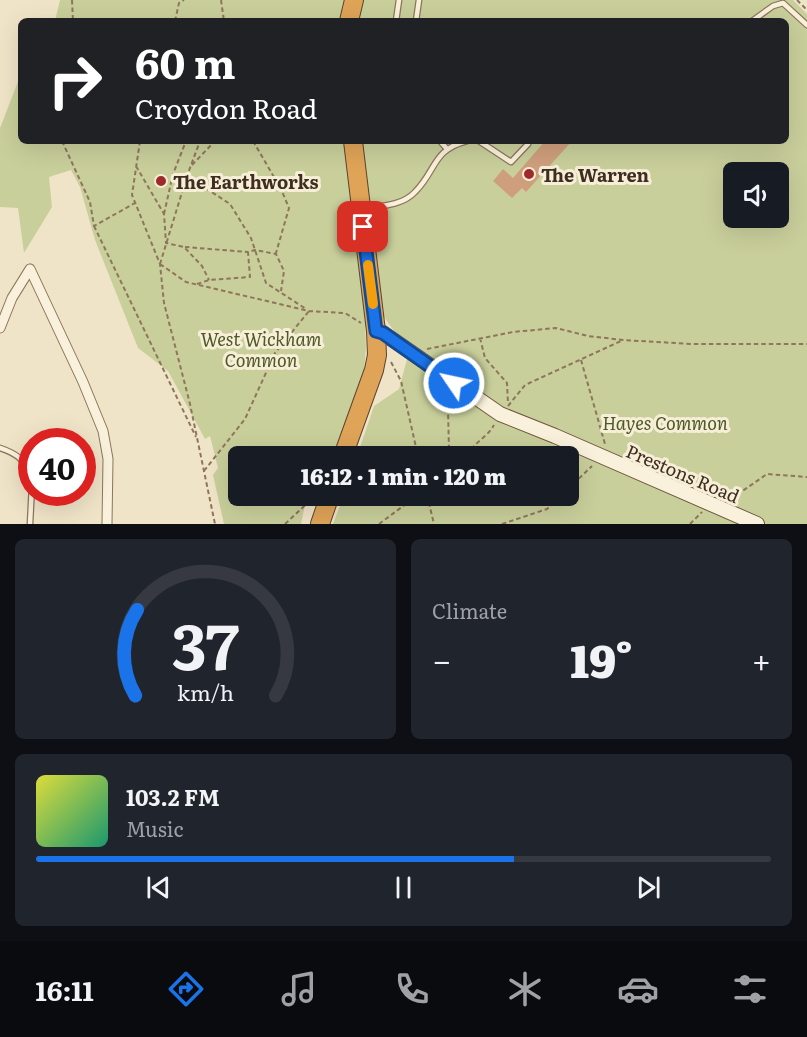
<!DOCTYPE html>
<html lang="en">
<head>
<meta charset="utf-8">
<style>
	body { margin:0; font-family:Literata,serif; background:#20242c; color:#f1f3f6; height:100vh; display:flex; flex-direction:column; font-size:22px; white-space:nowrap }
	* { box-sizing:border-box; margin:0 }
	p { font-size:20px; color:#9ea1a6 }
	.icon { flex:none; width:33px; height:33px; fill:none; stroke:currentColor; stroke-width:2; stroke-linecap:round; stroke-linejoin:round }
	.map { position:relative; height:524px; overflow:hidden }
	.drawer { display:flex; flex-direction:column; gap:15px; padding:15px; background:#0d0f14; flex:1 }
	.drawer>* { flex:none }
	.top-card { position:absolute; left:18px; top:18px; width:771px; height:126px; border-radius:9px; box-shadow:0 6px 24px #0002; background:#202124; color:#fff; overflow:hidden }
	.fabs { position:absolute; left:723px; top:162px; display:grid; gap:12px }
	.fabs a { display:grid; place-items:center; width:66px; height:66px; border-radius:9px; background:#171b24; box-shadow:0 6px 24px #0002; font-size:30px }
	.speed { position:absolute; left:18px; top:428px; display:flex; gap:12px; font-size:30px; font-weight:700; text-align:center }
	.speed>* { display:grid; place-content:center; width:78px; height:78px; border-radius:50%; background:#171b24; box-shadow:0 6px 24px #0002; line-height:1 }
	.speed .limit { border:9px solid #d22; background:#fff; color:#111 }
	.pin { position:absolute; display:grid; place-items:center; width:51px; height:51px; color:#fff; margin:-26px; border-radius:12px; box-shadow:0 3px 9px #0006 }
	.me { position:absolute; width:66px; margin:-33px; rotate:304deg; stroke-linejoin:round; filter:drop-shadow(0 0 4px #0008) }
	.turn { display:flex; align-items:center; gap:21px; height:126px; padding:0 18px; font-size:27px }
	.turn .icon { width:78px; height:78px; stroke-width:2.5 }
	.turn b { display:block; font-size:42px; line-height:51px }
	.big { font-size:45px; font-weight:800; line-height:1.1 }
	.drawer .card { flex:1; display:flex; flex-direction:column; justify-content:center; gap:9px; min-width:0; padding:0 21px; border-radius:9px; background:#20242c }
	.drawer .dial { align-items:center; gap:0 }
	.dial svg { height:156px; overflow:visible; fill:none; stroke:#363941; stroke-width:7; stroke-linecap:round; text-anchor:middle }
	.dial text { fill:#f1f3f6; stroke:none }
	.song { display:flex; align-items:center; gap:18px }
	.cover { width:72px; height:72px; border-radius:9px; background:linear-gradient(135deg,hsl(60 70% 55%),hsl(160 70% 35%)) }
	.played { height:6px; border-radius:3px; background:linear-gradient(90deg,#1a73e8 65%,#363941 65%) }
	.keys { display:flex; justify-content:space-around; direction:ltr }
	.heat { display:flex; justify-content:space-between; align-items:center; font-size:33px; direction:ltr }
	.drawer .tiles { flex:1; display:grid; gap:15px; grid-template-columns:1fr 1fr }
	.card:last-child { grid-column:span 2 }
	.trip { position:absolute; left:228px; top:446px; width:351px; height:60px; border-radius:9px; background:#171b24; box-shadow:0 6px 24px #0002; font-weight:800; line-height:60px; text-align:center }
	.tab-bar { display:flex; height:96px; justify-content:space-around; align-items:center; background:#090b0e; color:#9ea1a6 }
	.tab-bar .icon { width:42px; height:42px }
	.tab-bar .active { color:#1a73e8 }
	.tab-bar b { font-size:27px; color:#f1f3f6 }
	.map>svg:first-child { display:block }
	.green { fill:#c9cf9b; fill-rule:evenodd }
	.building { fill:#cf9f7d }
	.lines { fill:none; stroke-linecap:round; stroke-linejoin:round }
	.lane-casing { stroke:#8d765c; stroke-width:7 }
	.street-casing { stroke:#8d765c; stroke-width:11 }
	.secondary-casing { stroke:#6f573f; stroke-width:16 }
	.highway-casing { stroke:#5b4430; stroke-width:20 }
	.path { stroke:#8d765c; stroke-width:2; stroke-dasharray:4.5 3; stroke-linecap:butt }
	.lane { stroke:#faf1dc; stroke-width:4.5 }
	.street { stroke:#faf1dc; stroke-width:9 }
	.secondary { stroke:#faf1dc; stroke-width:14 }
	.highway { stroke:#e0a458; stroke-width:18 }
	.route-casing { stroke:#114b97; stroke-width:15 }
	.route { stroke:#1a73e8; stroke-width:10 }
	.slow { stroke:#f59e0b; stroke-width:10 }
	.poi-dot { fill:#9e2a2b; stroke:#f7eed8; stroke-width:2 }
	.labels { text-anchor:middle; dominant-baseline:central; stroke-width:6; stroke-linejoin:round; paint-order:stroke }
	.poi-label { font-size:18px; font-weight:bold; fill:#3d2e20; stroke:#f7eed8; text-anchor:start }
	.park-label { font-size:18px; font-style:italic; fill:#4d5a26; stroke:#f7eed8 }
	.street-label { font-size:18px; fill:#3d2e20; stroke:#f7eed8 }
</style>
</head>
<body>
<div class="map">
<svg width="807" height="524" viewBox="0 0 807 524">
	<rect width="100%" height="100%" fill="#f0e4c8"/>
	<path class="green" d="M 60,0 L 347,0 L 342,21 L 55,21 Z
		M 361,0 L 793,0 L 807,14 L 807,524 L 333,524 L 344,495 L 568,495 L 568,456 L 357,456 L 374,406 L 399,389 L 411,344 C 397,336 389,326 381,311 L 359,141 L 786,141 L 786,21 L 355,21 ZM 734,172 L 778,172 L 778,218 L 734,218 Z
		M 21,74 L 21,141 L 345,141 L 365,318 L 366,347 L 364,373 L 332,456 L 238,456 L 238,495 L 307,495 L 301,524 L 224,524 L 213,475 L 218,468 L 210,436 L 205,439 L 168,371 L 138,348 L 95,240 L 80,187 L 71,170 L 49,177 L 52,207 L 24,253 L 18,208 L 0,207 L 0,128 Z"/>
	<path class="building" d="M 545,141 L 572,141 L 526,192 L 522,188 L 512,198 L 493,181 L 503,169 L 513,178 Z"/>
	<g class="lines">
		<g class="lane-casing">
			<path id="lane" d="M 396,21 L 399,0
				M 416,21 L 419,0
				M 752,21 L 773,6 L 783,3 L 807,25
				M 440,141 L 447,149
				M 479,141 L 511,162 L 528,144 L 525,141
				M 367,208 C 383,206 403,205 415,192 C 437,170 432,150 467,141
				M 0,448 C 21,455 23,460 32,480
				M 30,524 L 32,485"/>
		</g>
		<g class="street-casing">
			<path id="street" d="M 30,269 L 83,382 L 103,431 L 108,459 L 107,524
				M 0,328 L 12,298 L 30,269"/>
		</g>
		<g class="secondary-casing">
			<path id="secondary" d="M 376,331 L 383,333 L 500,414 L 555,436 L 757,524"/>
		</g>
		<g class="highway-casing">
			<path id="highway" d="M 349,21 L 354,0
				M 343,456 L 374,370 L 377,355 L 376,331 L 353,141
				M 320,524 L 330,495"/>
		</g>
		<path class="path" d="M 72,0 L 73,21
			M 221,0 L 224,21
			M 797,0 L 807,10
			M 175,21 L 179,3 L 184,0
			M 62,141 L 90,202 L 94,226 L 135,203
			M 140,141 L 132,195 L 160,264 L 164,303 L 190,404 L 215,524
			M 253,141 L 281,189 L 289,208 L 276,253
			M 192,165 L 215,141
			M 136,166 L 164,214 L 166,243 L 184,247 L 202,266 L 209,280
			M 187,176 L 230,204 L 251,238 L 266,283 L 306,309
			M 164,214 L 173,174 L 186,141
			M 94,226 L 196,437
			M 185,247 L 248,252
			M 160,264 L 186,282 L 309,311 L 345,313 L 361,323
			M 160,264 L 187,176 L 200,141
			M 197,284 L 209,280 L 250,277 L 248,252 L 255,250 L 276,254 L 284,271 L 281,291
			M 480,338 L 485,358 L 507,383 L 508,404
			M 427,349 L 513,332 L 556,328 L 588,336 L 623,340 L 692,344 L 807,344
			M 581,360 L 605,444
			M 391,362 L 401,381 L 418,456
			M 508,406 L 525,385 L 621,341
			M 446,456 L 449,450 L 448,410 L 460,400
			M 468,456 C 473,442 487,438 494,425
			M 204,471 L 245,419 L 275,353 L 309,311
			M 568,489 L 592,466
			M 427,495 L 434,524
			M 731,499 L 767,474 L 807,477
			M 429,504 L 443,495
			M 285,524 L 314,497
			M 379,524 L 418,495
			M 502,524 L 547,509 L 562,495
			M 690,524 L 702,512"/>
		<use href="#lane" class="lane"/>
		<use href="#street" class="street"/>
		<use href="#secondary" class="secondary"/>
		<use href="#highway" class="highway"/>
	</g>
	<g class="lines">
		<g class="route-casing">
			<path id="route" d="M 363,227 L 376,331 L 383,333 L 454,383"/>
		</g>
		<use href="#route" class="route"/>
		<path class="slow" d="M 368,265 L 373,304"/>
	</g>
	<g class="poi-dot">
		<circle cx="529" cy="174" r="6"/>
		<circle cx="161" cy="181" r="6"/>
	</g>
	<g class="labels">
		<g class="poi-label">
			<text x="541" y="174">The Warren</text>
			<text x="173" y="181">The Earthworks</text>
		</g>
		<g class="park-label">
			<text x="261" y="338">West Wickham<tspan x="261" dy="21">Common</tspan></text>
			<text x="665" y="422">Hayes Common</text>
		</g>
		<g class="street-label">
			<text transform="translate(683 473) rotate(23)">Prestons Road</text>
		</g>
	</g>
</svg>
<div class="fabs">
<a><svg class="icon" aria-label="sound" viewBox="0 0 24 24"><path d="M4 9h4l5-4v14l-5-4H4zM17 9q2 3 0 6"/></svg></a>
</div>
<div class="speed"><div class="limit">40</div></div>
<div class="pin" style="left:363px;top:227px;background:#d93025"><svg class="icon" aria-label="arrive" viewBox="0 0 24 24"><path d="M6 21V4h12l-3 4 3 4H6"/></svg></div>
<svg class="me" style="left:454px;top:383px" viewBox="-20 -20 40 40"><circle r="17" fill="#1a73e8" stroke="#fff" stroke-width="3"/><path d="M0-11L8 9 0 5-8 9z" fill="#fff"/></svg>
<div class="trip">16:12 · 1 min · 120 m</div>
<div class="top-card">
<div class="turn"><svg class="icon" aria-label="right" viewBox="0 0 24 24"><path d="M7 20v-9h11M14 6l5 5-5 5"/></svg><div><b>60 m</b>Croydon Road</div></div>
</div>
</div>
<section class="drawer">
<div class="tiles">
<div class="card dial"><svg viewBox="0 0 100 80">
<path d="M14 69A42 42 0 1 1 86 69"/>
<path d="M14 69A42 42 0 0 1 15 25" stroke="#1a73e8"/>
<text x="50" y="56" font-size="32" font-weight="700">37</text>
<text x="50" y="72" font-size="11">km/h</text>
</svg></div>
<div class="card"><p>Climate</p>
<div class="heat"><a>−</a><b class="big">19°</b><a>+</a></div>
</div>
<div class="card">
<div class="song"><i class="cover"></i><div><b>103.2 FM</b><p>Music</p></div></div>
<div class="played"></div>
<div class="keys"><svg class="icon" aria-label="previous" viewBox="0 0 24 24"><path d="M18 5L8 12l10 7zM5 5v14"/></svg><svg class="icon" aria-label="pause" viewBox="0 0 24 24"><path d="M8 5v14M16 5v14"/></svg><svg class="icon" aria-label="next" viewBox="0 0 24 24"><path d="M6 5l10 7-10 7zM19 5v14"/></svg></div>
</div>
</div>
</section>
<nav class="tab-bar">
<b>16:11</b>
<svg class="icon active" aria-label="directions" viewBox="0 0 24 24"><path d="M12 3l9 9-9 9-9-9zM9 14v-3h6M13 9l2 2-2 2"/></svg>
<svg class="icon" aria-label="music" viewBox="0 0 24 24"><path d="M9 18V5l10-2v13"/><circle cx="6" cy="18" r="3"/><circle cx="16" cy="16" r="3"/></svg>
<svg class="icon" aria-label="phone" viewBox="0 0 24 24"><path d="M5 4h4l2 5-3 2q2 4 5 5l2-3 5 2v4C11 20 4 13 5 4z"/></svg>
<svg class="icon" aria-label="climate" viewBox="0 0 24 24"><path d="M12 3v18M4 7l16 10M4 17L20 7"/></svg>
<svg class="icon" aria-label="car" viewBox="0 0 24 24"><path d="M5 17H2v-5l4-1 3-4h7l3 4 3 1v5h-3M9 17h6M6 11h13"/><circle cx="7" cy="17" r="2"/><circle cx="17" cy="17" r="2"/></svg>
<svg class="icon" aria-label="filters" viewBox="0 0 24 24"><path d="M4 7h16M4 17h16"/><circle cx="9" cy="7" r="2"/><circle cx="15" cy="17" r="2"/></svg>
</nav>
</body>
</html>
